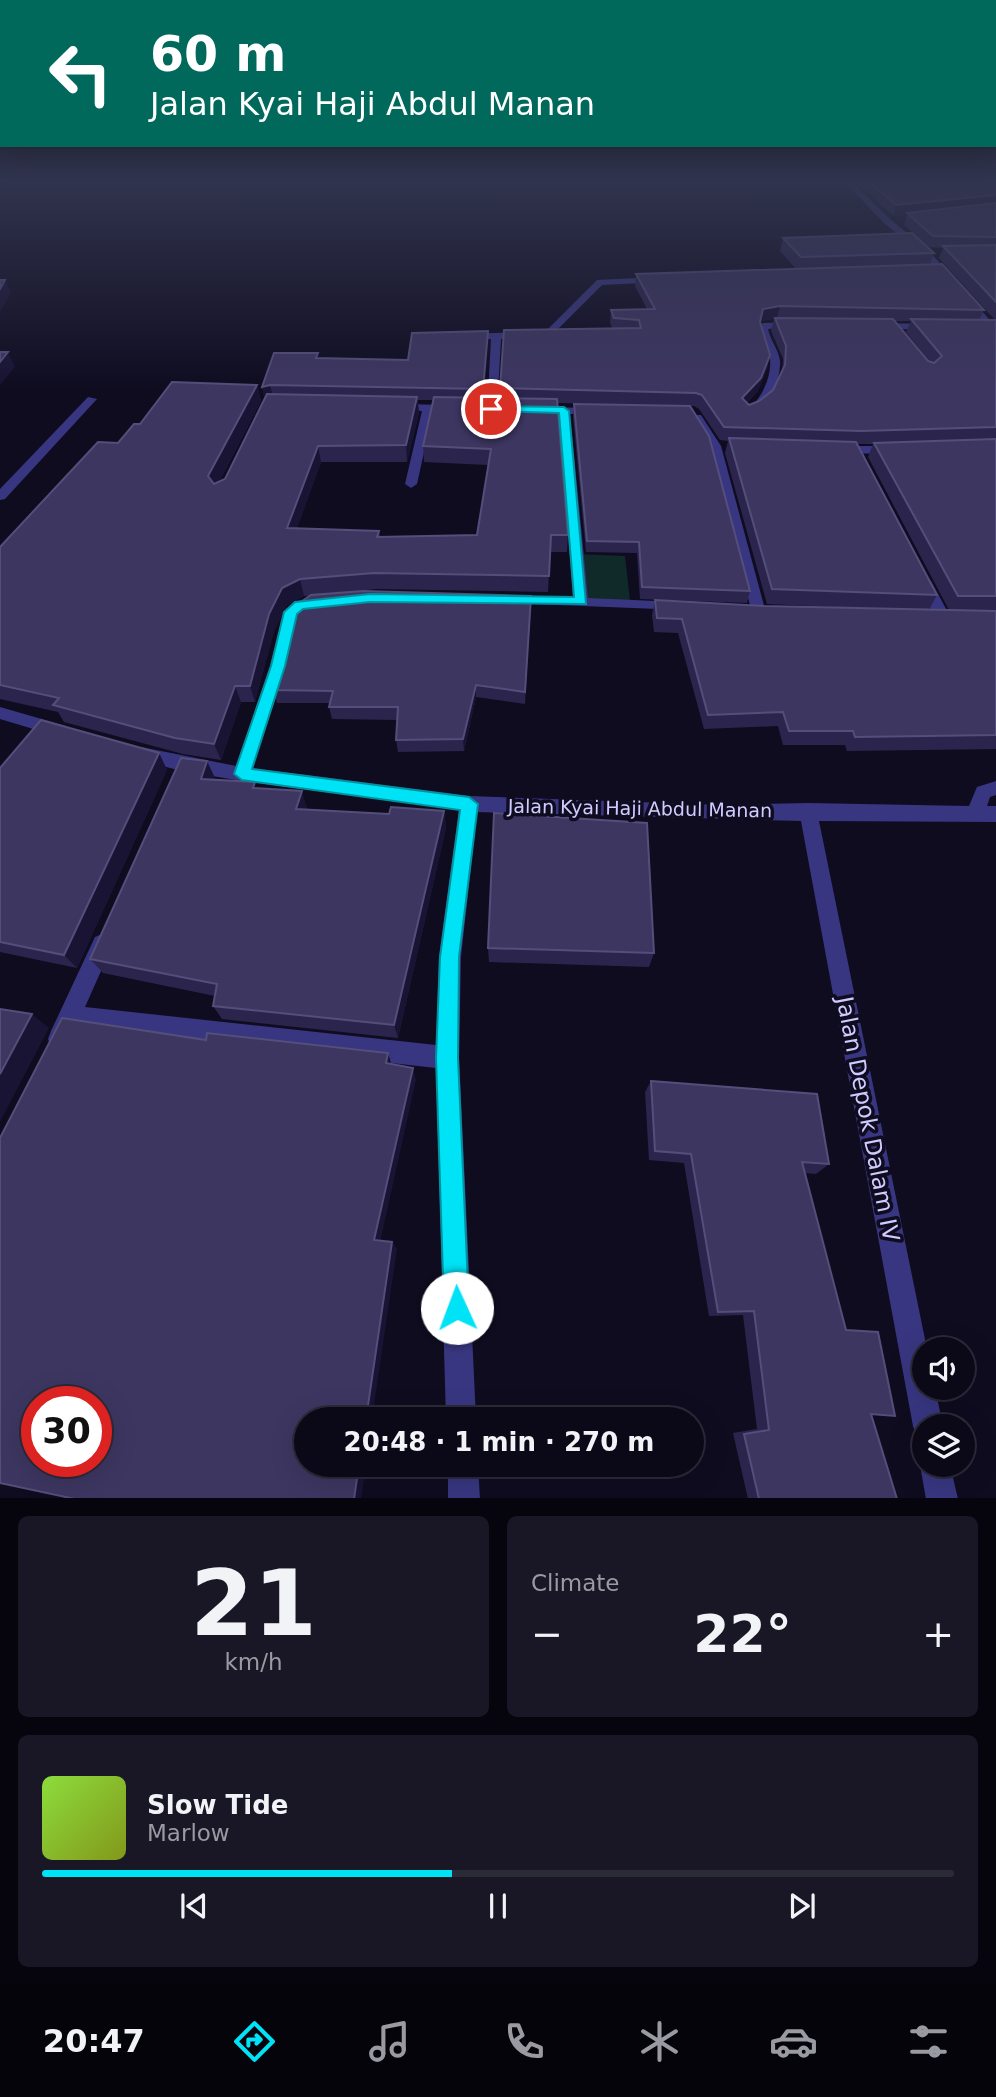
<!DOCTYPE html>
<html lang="en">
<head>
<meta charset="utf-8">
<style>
	body { margin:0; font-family:"DejaVu Sans",sans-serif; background:#191725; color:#f1f3f6; height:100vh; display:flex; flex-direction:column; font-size:26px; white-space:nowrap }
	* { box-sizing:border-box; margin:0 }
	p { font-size:23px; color:#9a9aa2 }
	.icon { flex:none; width:38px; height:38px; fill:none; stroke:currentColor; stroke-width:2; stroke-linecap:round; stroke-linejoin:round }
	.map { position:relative; height:1498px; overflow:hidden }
	.details { display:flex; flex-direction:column; gap:18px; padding:18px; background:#06050d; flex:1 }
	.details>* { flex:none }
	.top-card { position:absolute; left:0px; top:0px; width:998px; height:147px; box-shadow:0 7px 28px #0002,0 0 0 2px #2b2a37; background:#00695c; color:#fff; overflow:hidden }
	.buttons { position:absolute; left:912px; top:1337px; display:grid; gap:14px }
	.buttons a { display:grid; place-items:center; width:63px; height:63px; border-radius:50%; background:#0b0918; box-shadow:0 7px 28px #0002,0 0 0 2px #2b2a37; font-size:35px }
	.speed { position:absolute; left:21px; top:1386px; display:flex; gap:14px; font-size:35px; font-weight:700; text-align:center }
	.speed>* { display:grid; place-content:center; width:91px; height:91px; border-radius:50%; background:#0b0918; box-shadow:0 7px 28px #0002,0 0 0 2px #2b2a37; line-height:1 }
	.speed .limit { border:10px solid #d22; background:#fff; color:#111 }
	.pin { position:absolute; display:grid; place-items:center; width:60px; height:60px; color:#fff; margin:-30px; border:4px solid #fff; border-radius:50%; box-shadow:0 2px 7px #0007 }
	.me { position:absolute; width:77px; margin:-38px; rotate:358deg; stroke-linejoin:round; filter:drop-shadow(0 0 5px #0008) }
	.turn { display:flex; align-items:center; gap:24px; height:147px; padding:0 35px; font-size:32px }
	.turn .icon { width:91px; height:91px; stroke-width:2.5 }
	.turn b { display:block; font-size:49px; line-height:60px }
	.big { font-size:52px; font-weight:800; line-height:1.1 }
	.details .widget { flex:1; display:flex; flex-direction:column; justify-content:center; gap:10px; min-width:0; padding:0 24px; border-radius:10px; background:#191725 }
	.details .dial { align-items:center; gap:0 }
	.dial b { font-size:91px; line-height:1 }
	.song { display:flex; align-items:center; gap:21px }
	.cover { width:84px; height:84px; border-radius:10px; background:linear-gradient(135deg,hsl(90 70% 55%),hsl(70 70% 35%)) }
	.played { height:7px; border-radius:4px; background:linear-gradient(90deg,#00e2f6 45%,#2b2a37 45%) }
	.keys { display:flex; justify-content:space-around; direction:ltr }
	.heat { display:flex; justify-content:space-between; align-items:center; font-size:38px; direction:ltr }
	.details .tiles { flex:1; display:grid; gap:18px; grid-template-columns:1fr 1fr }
	.widget:last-child { grid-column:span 2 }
	.trip { position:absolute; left:294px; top:1407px; width:410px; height:70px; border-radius:35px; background:#0b0918; box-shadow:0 7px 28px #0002,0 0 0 2px #2b2a37; font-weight:800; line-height:70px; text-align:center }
	.menu { display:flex; height:112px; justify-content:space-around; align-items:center; background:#04040a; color:#9a9aa2 }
	.menu .icon { width:49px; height:49px }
	.menu .current { color:#00e2f6 }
	.menu b { font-size:32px; color:#f1f3f6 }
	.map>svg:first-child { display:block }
	.green { fill:#0f2a28 }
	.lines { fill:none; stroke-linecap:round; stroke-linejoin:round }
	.minor { fill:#383680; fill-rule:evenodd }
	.wall { fill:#2b254e; fill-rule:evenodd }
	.shaded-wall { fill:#191334 }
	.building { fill:#3d3661; stroke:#544e7a; stroke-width:2; fill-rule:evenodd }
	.route { fill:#00e2f6; stroke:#0093a0; stroke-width:2 }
	.labels { text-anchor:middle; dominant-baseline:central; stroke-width:7; stroke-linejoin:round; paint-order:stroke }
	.street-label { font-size:19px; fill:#d0cbff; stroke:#0f0c20 }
	.near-street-label { font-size:23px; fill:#d0cbff; stroke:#0f0c20 }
</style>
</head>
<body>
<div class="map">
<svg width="996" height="1499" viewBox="0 0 996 1499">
	<rect width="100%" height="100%" fill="#0f0c20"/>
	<path class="green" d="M 575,554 L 625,556 L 630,601 L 576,599 Z"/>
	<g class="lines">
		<path class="minor" d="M 843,180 L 850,180 L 890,219 L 929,251 L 995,326 L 995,330 L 989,330 L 923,255 L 884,223 Z
			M 658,277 L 661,282 L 602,285 L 550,337 L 542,335 L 597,280 Z
			M 798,322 L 798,326 L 795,327 L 768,329 C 770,340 779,350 780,361 C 781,379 768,417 746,414 L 746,410 C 761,401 772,377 770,359 C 768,347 759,338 758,326 L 763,323 Z
			M 875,323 L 931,324 L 936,327 L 931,330 L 872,328 L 872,324 Z
			M 526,332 L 529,333 L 529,337 L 501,339 L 497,409 L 487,411 L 491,339 L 466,340 L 461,337 L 466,334 Z
			M 88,397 L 97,399 L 5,499 L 0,500 L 0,489 Z
			M 395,404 L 454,405 L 460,408 L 454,411 L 433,411 L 417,484 L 411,488 L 405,484 L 422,411 L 391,409 L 391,405 Z
			M 535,407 L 594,408 L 600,411 L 594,414 L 570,414 L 588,598 L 678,602 L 685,607 L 683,610 L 505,603 L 505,597 L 510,595 L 573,598 L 559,414 L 531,412 L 531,408 Z
			M 693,415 L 701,415 L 721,446 L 766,613 L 764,616 L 754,616 L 752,613 L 709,446 L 691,417 Z
			M 838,446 L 894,446 L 900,450 L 894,454 L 834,453 L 834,447 Z
			M 924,576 L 931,581 L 951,618 L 948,622 L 938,622 L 935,618 L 917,581 Z
			M 314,596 L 319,598 L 319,604 L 298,614 L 286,666 L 253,768 L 469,796 L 724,805 L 808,803 L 969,806 L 977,787 L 996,781 L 996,795 L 990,797 L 987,806 L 996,806 L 996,822 L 819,821 L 927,1349 L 924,1349 L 924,1388 L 935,1388 L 943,1426 L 924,1426 L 924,1439 L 917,1437 L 913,1426 L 801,821 L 477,812 L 461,957 L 459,1058 L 476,1419 L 446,1419 L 436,1068 L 76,1028 L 67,1047 L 59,1050 L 51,1047 L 48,1039 L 51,1031 L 95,937 L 102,934 L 109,937 L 113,944 L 85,1007 L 436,1045 L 439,957 L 459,810 L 242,781 L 182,771 L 135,759 L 132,754 L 135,749 L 141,747 L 236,766 L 270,666 L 284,612 L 295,602 Z
			M 0,707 L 66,726 L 69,731 L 60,737 L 0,719 Z
			M 924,1454 L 924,1465 L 950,1465 L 958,1499 L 926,1499 L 920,1465 Z
			M 448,1465 L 478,1465 L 480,1499 L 448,1499 Z"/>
	</g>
	<path class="wall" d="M 853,180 L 996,180 L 996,610 L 971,610 L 996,611 L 996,749 L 847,751 L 845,745 L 783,745 L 778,726 L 704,729 L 678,633 L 654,632 L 652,615 L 655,600 L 764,606 L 881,609 L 767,604 L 725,453 L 728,441 L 720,440 L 699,409 L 694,406 L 558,403 L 568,535 L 567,552 L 550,552 L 548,592 L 376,589 L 346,592 L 531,596 L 525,704 L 476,697 L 464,751 L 398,752 L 396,740 L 398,720 L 332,719 L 329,707 L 330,703 L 277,703 L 273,690 L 310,596 L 304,596 L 287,605 L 274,631 L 255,702 L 241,702 L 221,760 L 183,754 L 64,722 L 58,712 L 0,699 L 0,547 L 140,424 L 257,385 L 261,401 L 219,482 L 225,479 L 265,400 L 262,387 L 318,358 L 408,360 L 488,331 L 484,398 L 500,398 L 500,388 L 612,328 L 610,323 L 611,310 L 647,309 L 635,286 L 636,274 L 796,269 L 780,251 L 783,238 L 934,253 L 930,264 L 984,310 L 979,320 L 995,320 L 939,258 L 943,248 L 929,247 L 904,225 L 907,214 L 893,216 ZM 774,319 L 771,331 L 783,359 L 782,371 L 773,390 L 759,401 L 749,405 L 747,403 L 758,391 L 767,368 L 770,355 L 760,321 ZM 895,321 L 911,321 L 906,332 L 930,362 L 928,361 ZM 418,400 L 433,400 L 423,446 L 424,462 L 488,465 L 477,535 L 380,537 L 379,531 L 297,528 L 321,462 L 407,462 L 419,413 ZM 857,444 L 873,444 L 868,457 L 949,610 L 929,610 L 937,595 Z
		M 574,404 L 750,591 L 747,603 L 640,599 L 637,553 L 586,552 L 573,416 Z
		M 159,753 L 167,770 L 77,968 L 0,952 L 0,768 Z
		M 215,778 L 214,779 L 258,788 L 307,808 L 307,809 L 389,814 L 444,811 L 446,828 L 398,1038 L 222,1019 L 213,1006 L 215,996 L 103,973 L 90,959 Z
		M 488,948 L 654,953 L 649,967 L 489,962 Z
		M 651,1081 L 829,1164 L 816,1174 L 805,1173 L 846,1330 L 895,1416 L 871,1415 L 897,1499 L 748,1499 L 733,1433 L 757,1429 L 743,1315 L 709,1316 L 684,1163 L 649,1160 L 645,1092 Z"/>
	<path class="shaded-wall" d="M 792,180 L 824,180 L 791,183 Z
		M 996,195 L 996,205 L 893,216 L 896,205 Z
		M 5,280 L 11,293 L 0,312 L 0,289 Z
		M 780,306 L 777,318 L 760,321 L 763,309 Z
		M 488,331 L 488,343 L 484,401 L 483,389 Z
		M 8,352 L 15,367 L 0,385 L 0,362 Z
		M 770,355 L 767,368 L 758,391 L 739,411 L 742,398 Z
		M 257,385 L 261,401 L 213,493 L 208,476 Z
		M 270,385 L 273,397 L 265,400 L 262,387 Z
		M 417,397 L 419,413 L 407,462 L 406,445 Z
		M 318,446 L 321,462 L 291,545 L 287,528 Z
		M 300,579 L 304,596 L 287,605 L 274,631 L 255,702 L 250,686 L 269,614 L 282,588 Z
		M 476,685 L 476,697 L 464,751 L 463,739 Z
		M 235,686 L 241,702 L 221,760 L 214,744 Z
		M 159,753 L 167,770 L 77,968 L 64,955 Z
		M 207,761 L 215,778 L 209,796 L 201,779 Z
		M 302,791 L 307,808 L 302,826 L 296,809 Z
		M 444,811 L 446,828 L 398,1038 L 394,1025 Z
		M 32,1014 L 49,1028 L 0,1122 L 0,1074 Z
		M 388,1053 L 392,1066 L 386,1063 Z
		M 413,1068 L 416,1080 L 379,1247 L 374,1240 Z
		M 392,1242 L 397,1249 L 372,1419 L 366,1419 Z
		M 359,1465 L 366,1465 L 361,1499 L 354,1499 Z"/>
	<path class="building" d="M 867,180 L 996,180 L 996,195 L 896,205 Z
		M 996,203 L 996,237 L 933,236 L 907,213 Z
		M 912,233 L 934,253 L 801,257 L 783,238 Z
		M 996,245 L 996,302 L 943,246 Z
		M 942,264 L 984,310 L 780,306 L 763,309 L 760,322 L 770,355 L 761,378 L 742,398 L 749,405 L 759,401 L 773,390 L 785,365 L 786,346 L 775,318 L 893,319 L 928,361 L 934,363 L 942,356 L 911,319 L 996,320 L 996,427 L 861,431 L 724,427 L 702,395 L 696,393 L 500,388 L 504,330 L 641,328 L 639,320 L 614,318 L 611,310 L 655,309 L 636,274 Z
		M 0,280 L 5,280 L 0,289 Z
		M 488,331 L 483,389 L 270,385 L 262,387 L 274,353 L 318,353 L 316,358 L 408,360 L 412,333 Z
		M 0,352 L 8,352 L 0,362 Z
		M 172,382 L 257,385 L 208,476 L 214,484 L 225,479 L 267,394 L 417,397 L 406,445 L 318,446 L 287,528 L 379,531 L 377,537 L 477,535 L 491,449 L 423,446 L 434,397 L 557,399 L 568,535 L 551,535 L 549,576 L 374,573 L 300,579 L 282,588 L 269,614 L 250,686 L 235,686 L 214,744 L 175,738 L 53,705 L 59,698 L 0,685 L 0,547 L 98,442 L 118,443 L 134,424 L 140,424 Z
		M 574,404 L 690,406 L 709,436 L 750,591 L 642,587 L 639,542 L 587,541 Z
		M 729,438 L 856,442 L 937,595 L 772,589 Z
		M 996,439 L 996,596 L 958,596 L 874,443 Z
		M 363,591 L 531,596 L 525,692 L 476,685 L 463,739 L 396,740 L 398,707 L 329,707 L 333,691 L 273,690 L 295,606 L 311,595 Z
		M 655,600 L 764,606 L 996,611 L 996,735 L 855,737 L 853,731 L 789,731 L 783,712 L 708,715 L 682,619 L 657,618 Z
		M 41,720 L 159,753 L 64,955 L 0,942 L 0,768 Z
		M 181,758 L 207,761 L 201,779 L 255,782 L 253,788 L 302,791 L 296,809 L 389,814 L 391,807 L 444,811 L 394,1025 L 213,1006 L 217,984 L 90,959 Z
		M 494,813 L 647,823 L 654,953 L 488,948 Z
		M 0,1009 L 32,1014 L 0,1074 Z
		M 62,1018 L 206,1040 L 207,1033 L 388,1053 L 386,1063 L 413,1068 L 374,1240 L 392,1242 L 366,1419 L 306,1419 L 306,1465 L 359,1465 L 354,1499 L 75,1499 L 0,1483 L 0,1138 ZM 37,1402 L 96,1402 L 96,1461 L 37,1461 Z
		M 651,1081 L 817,1094 L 829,1164 L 802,1162 L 846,1330 L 878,1332 L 895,1416 L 871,1414 L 897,1499 L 759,1499 L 744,1434 L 769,1430 L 754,1311 L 718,1312 L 691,1154 L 655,1151 Z"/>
	<linearGradient id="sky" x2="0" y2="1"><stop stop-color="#080712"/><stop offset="0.46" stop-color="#31344e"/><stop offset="1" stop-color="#31344e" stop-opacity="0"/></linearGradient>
	<rect width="996" height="390" fill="url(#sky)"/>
	<path class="route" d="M 491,406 L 564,407 L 569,411 L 586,604 L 370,602 L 303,609 L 297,614 L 285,666 L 252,769 L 469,797 L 478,804 L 459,957 L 458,1058 L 469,1308 L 466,1317 L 457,1321 L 448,1317 L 444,1308 L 436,1058 L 440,957 L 460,810 L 242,780 L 234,774 L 271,666 L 284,612 L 295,602 L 370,594 L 574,597 L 559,413 L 487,411 Z"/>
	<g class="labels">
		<g class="street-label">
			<text transform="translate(640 808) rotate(1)">Jalan Kyai Haji Abdul Manan</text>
		</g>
		<g class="near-street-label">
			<text transform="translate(868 1119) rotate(79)">Jalan Depok Dalam IV</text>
		</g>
	</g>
</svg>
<div class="buttons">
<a><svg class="icon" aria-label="sound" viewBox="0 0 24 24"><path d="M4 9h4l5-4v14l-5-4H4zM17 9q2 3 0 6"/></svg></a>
<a><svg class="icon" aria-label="layers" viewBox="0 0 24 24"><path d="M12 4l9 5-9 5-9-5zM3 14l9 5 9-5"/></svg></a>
</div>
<div class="speed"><div class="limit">30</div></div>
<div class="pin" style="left:491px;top:409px;background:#d93025"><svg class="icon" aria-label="arrive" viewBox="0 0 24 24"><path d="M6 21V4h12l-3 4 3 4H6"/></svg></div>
<svg class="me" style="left:457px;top:1308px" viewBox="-20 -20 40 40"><circle r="19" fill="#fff"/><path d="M0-13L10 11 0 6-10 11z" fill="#00e2f6"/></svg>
<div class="trip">20:48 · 1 min · 270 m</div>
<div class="top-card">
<div class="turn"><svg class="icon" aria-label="left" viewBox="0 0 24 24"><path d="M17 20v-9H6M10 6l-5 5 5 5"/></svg><div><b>60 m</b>Jalan Kyai Haji Abdul Manan</div></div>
</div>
</div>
<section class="details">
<div class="tiles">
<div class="widget dial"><b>21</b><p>km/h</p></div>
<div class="widget"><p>Climate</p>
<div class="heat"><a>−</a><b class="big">22°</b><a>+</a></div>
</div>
<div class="widget">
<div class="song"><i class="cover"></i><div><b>Slow Tide</b><p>Marlow</p></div></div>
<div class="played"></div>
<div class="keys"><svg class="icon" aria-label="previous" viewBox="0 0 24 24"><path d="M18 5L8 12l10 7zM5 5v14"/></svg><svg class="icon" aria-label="pause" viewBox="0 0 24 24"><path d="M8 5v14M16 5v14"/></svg><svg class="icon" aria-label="next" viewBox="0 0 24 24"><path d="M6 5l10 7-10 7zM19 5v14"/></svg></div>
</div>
</div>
</section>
<nav class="menu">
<b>20:47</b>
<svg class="icon current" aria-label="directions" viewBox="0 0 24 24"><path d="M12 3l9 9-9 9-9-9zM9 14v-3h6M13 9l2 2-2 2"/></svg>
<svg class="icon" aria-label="music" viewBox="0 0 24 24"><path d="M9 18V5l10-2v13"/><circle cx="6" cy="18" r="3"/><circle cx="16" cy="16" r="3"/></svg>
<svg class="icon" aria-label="phone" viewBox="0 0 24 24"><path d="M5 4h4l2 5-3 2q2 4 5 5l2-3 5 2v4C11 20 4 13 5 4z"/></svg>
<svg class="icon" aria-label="climate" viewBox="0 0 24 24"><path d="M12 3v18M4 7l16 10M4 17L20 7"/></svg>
<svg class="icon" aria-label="car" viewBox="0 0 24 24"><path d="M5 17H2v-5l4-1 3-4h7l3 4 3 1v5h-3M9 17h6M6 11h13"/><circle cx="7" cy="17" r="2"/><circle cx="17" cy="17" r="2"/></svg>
<svg class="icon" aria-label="filters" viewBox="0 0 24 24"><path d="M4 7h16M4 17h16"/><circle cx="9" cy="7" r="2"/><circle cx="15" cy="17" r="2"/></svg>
</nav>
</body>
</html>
